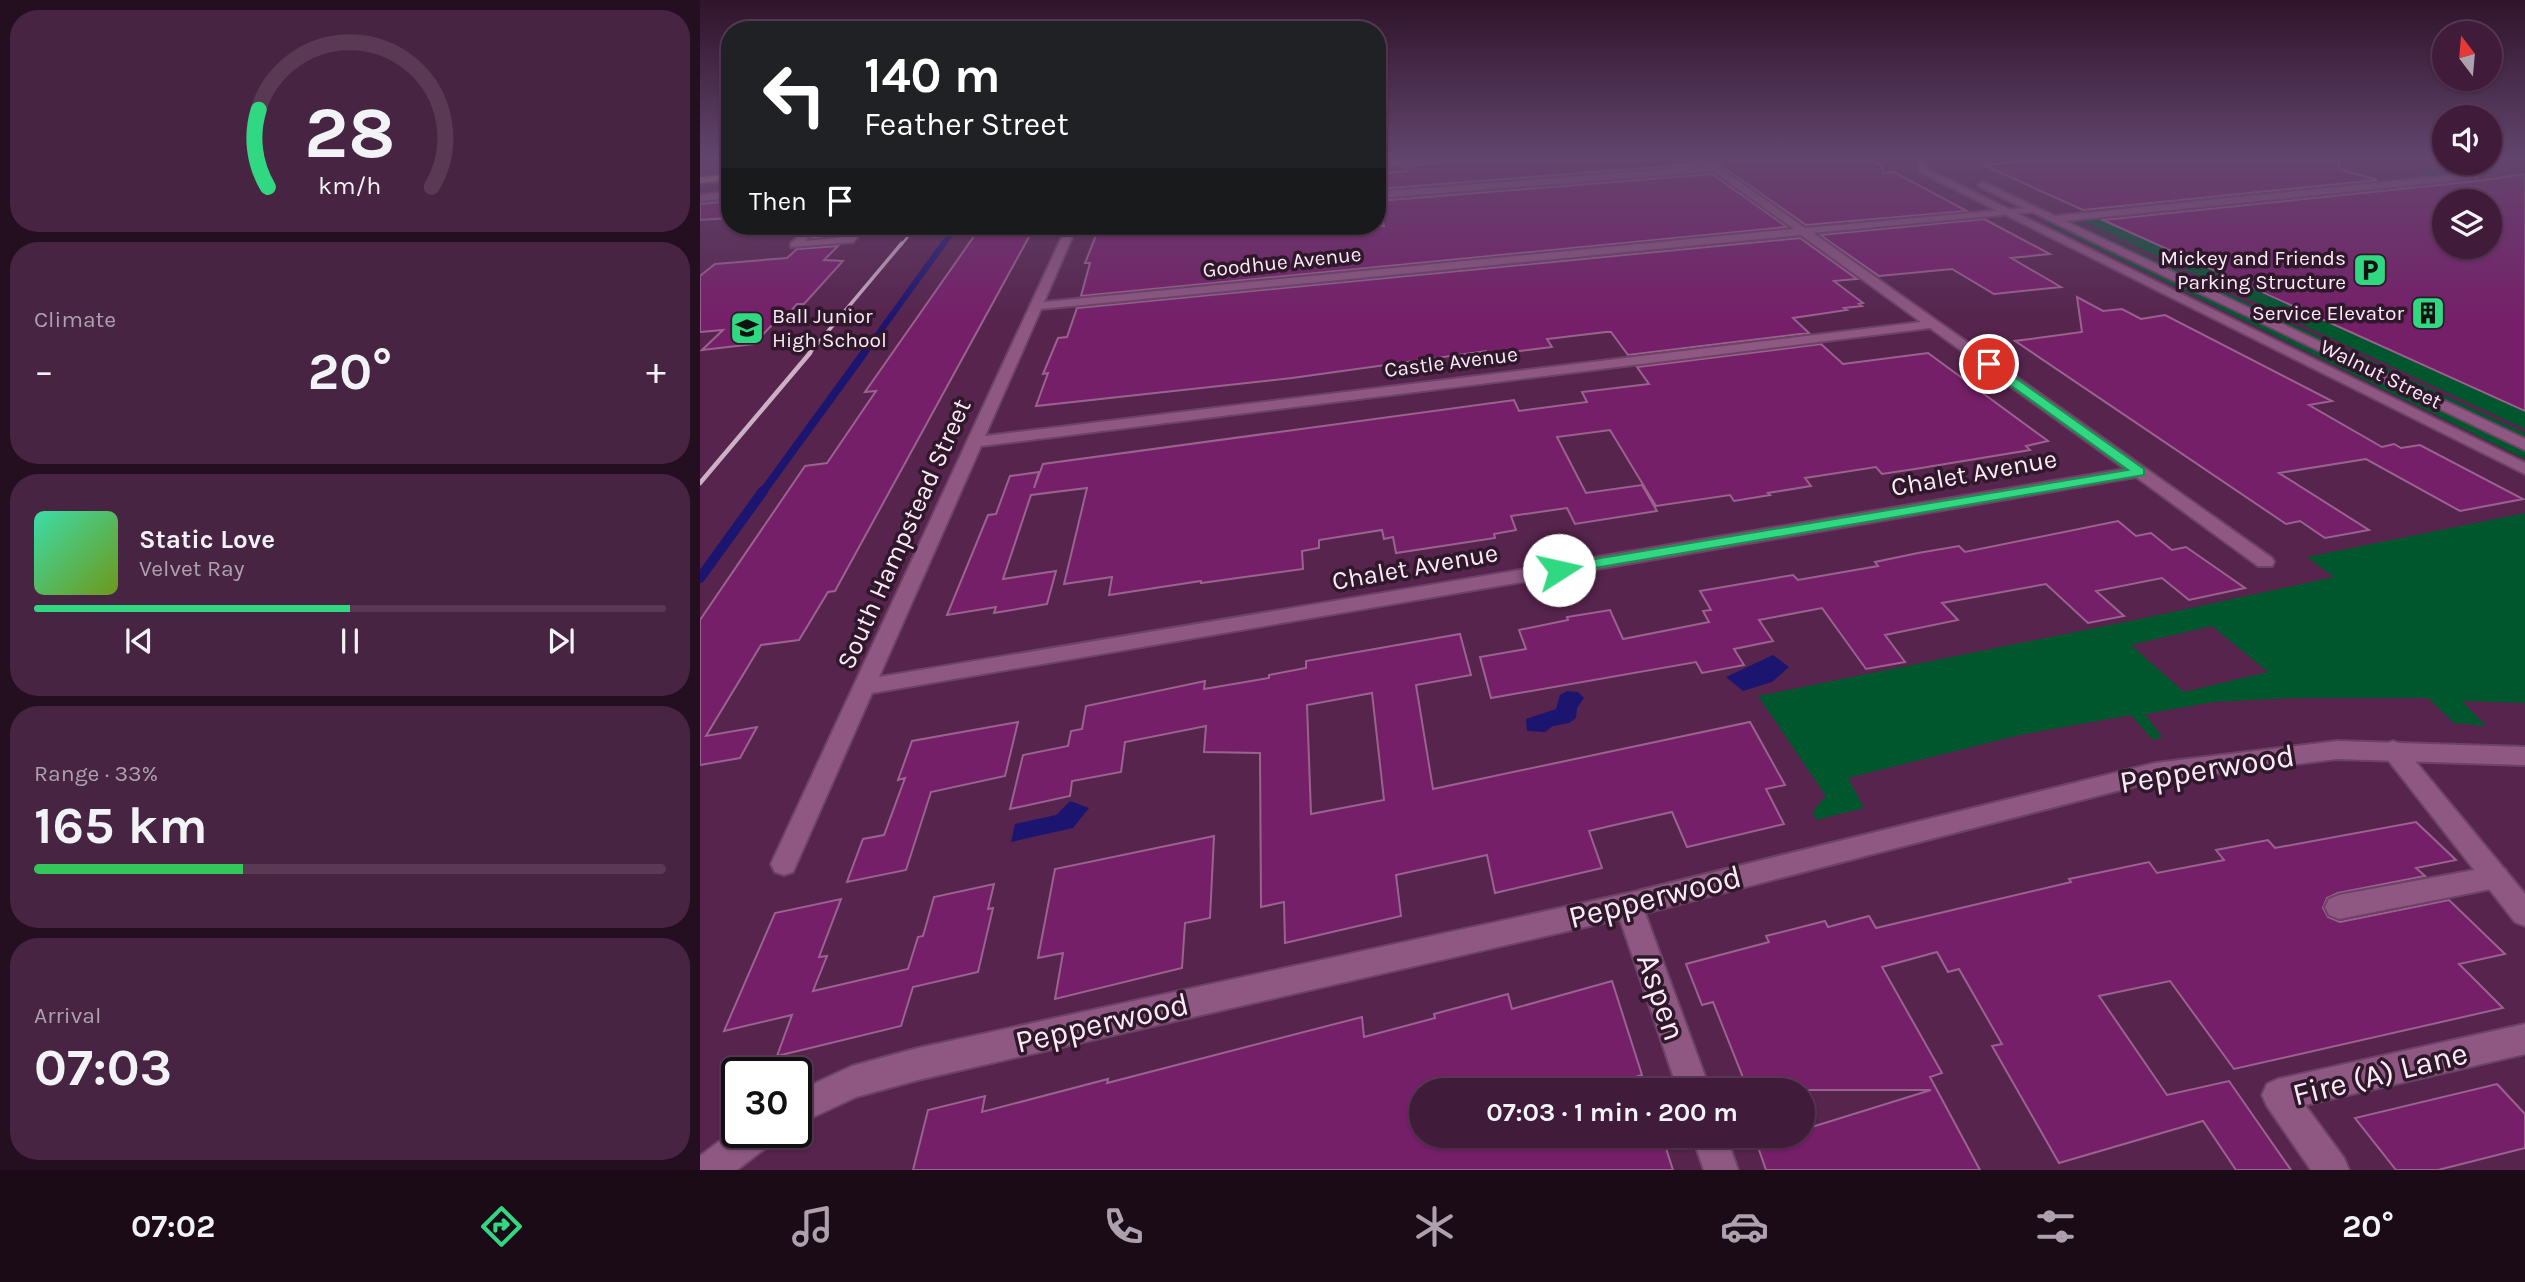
<!DOCTYPE html>
<html lang="en">
<head>
<meta charset="utf-8">
<style>
	body { margin:0; font-family:Karla,sans-serif; background:#472442; color:#f1f3f6; height:100vh; display:flex; flex-direction:column; font-size:26px; white-space:nowrap }
	* { box-sizing:border-box; margin:0 }
	p { font-size:23px; color:#aea1af }
	.icon { flex:none; width:38px; height:38px; fill:none; stroke:currentColor; stroke-width:2; stroke-linecap:round; stroke-linejoin:round }
	.map { position:relative; flex:1; overflow:hidden }
	.drawer { display:flex; flex-direction:column; gap:10px; padding:10px; background:#230f20; width:700px }
	.drawer>* { flex:none }
	.hud { position:absolute; left:21px; top:21px; width:665px; height:214px; border-radius:28px; box-shadow:0 2px 5px #0004,0 0 0 2px #593954; background:#202124; color:#fff; overflow:hidden }
	.needle { width:46px; rotate:344deg }
	.tools { position:absolute; left:1732px; top:21px; display:grid; gap:14px }
	.tools a { display:grid; place-items:center; width:70px; height:70px; border-radius:50%; background:#401b3a; box-shadow:0 2px 5px #0004,0 0 0 2px #593954; font-size:35px }
	.speed { position:absolute; left:21px; top:1057px; display:flex; gap:14px; font-size:35px; font-weight:700; text-align:center }
	.speed>* { display:grid; place-content:center; width:91px; height:91px; border-radius:50%; background:#401b3a; box-shadow:0 2px 5px #0004,0 0 0 2px #593954; line-height:1 }
	.speed .limit { border:4px solid #111; border-radius:10px; background:#fff; color:#111 }
	.pin { position:absolute; display:grid; place-items:center; width:60px; height:60px; color:#fff; margin:-30px; border:4px solid #fff; border-radius:50%; box-shadow:0 2px 7px #0007 }
	.me { position:absolute; width:77px; margin:-38px; rotate:80deg; stroke-linejoin:round; filter:drop-shadow(0 0 5px #0008) }
	.turn { display:flex; align-items:center; gap:24px; height:147px; padding:0 28px; font-size:32px }
	.turn .icon { width:91px; height:91px; stroke-width:2.5 }
	.turn b { display:block; font-size:49px; line-height:60px }
	.then { display:flex; align-items:center; height:66px; padding:0 28px; background:#0003; gap:14px; font-size:26px }
	.big { font-size:52px; font-weight:700; line-height:1.1 }
	.drawer .widget { flex:1; display:flex; flex-direction:column; justify-content:center; gap:10px; min-width:0; padding:0 24px; border-radius:28px; background:#472442 }
	.drawer .dial { align-items:center; gap:0 }
	.dial svg { height:182px; overflow:visible; fill:none; stroke:#593954; stroke-width:7; stroke-linecap:round; text-anchor:middle }
	.dial text { fill:#f1f3f6; stroke:none }
	.song { display:flex; align-items:center; gap:21px }
	.cover { width:84px; height:84px; border-radius:10px; background:linear-gradient(135deg,hsl(160 70% 55%),hsl(80 70% 35%)) }
	.played { height:7px; border-radius:4px; background:linear-gradient(90deg,#31d882 50%,#593954 50%) }
	.keys { display:flex; justify-content:space-around; direction:ltr }
	.heat { display:flex; justify-content:space-between; align-items:center; font-size:38px; direction:ltr }
	.charge { height:10px; border-radius:5px; background:linear-gradient(90deg,#34c759 33%,#593954 0) }
	.trip { position:absolute; left:709px; top:1078px; width:406px; height:70px; border-radius:35px; background:#401b3a; box-shadow:0 2px 5px #0004,0 0 0 2px #593954; font-weight:700; line-height:70px; text-align:center }
	.tab-bar { display:flex; height:112px; justify-content:space-around; align-items:center; background:#1a0b17; color:#aea1af }
	.tab-bar .icon { width:49px; height:49px }
	.tab-bar .current { color:#31d882 }
	.tab-bar b { font-size:32px; color:#f1f3f6 }
	main { display:flex; flex:1; min-height:0 }
	.map>svg:first-child { display:block }
	.green { fill:#00572e; fill-rule:evenodd }
	.water { fill:#1c1570 }
	.lines { fill:none; stroke-linecap:round; stroke-linejoin:round }
	.stream-far3 { stroke:#1c1570; stroke-width:5 }
	.stream-far2 { stroke:#1c1570; stroke-width:6 }
	.stream-far1 { stroke:#1c1570; stroke-width:8 }
	.stream { stroke:#1c1570; stroke-width:10 }
	.building { fill:#761f69; stroke:#9a638e; stroke-width:2; fill-rule:evenodd }
	.service-casing { stroke:#6c4365; stroke-width:4 }
	.minor-casing { stroke:#6c4365; stroke-width:4 }
	.tertiary-casing { stroke:#6c4365; stroke-width:4 }
	.primary-casing { stroke:#6c4365; stroke-width:4 }
	.service { fill:#8e5883; fill-rule:evenodd }
	.minor { fill:#8e5883; fill-rule:evenodd }
	.tertiary { fill:#8e5883; fill-rule:evenodd }
	.primary { fill:#af8c6d; fill-rule:evenodd }
	.rail-far2 { stroke:#ccb0c6; stroke-width:2.5 }
	.rail-far1 { stroke:#ccb0c6; stroke-width:3.5 }
	.rail { stroke:#ccb0c6; stroke-width:4.5 }
	.route { fill:#31d882; stroke:#208c54; stroke-width:2 }
	.labels { text-anchor:middle; dominant-baseline:central; stroke-width:7; stroke-linejoin:round; paint-order:stroke }
	.far-poi-label { font-size:21px; fill:#fce9f7; stroke:#2e182a; text-anchor:end }
	.far-street-label { font-size:21px; fill:#fce9f7; stroke:#2e182a }
	.street-label { font-size:26px; fill:#fce9f7; stroke:#2e182a }
	.near-street-label { font-size:32px; fill:#fce9f7; stroke:#2e182a }
</style>
</head>
<body>
<main>
<section class="drawer">
<div class="widget dial"><svg viewBox="0 0 100 80">
<path d="M14 69A42 42 0 1 1 86 69"/>
<path d="M14 69A42 42 0 0 1 10 35" stroke="#31d882"/>
<text x="50" y="56" font-size="32" font-weight="700">28</text>
<text x="50" y="72" font-size="11">km/h</text>
</svg></div>
<div class="widget"><p>Climate</p>
<div class="heat"><a>−</a><b class="big">20°</b><a>+</a></div>
</div>
<div class="widget">
<div class="song"><i class="cover"></i><div><b>Static Love</b><p>Velvet Ray</p></div></div>
<div class="played"></div>
<div class="keys"><svg class="icon" aria-label="previous" viewBox="0 0 24 24"><path d="M18 5L8 12l10 7zM5 5v14"/></svg><svg class="icon" aria-label="pause" viewBox="0 0 24 24"><path d="M8 5v14M16 5v14"/></svg><svg class="icon" aria-label="next" viewBox="0 0 24 24"><path d="M6 5l10 7-10 7zM19 5v14"/></svg></div>
</div>
<div class="widget"><p>Range · 33%</p><b class="big">165 km</b><div class="charge"></div></div>
<div class="widget"><p>Arrival</p><b class="big">07:03</b></div>
</section>
<div class="map">
<svg width="1825" height="1170" viewBox="0 0 1825 1170">
	<rect width="100%" height="100%" fill="#56244d"/>
	<path class="green" d="M 1673,158 L 1742,172 L 1737,174 L 1744,177 L 1411,210 L 1406,208 L 1731,175 Z
		M 1399,218 L 1825,411 L 1825,429 L 1382,221 Z
		M 1342,221 L 1350,221 L 1825,451 L 1825,459 Z
		M 1373,221 L 1825,433 L 1825,437 L 1382,228 L 1384,227 L 1370,222 Z
		M 1825,513 L 1825,703 L 1762,701 L 1786,726 L 1754,723 L 1728,698 L 1592,698 L 1514,702 L 1445,714 L 1462,737 L 1453,740 L 1431,715 L 1320,735 L 1148,778 L 1164,808 L 1116,820 L 1113,811 L 1126,796 L 1058,696 L 1440,619 L 1634,577 L 1607,557 ZM 1512,626 L 1568,672 L 1484,692 L 1431,645 Z"/>
	<path class="water" d="M 1073,655 L 1089,667 L 1072,682 L 1043,691 L 1026,677 Z
		M 867,691 L 878,692 L 884,698 L 877,708 L 876,718 L 869,723 L 853,726 L 845,732 L 827,731 L 826,719 L 856,709 L 860,695 Z
		M 370,801 L 389,808 L 373,828 L 311,842 L 315,824 L 356,815 Z"/>
	<g class="lines">
		<path class="stream-far3" d="M 243,245 L 257,226"/>
		<path class="stream-far2" d="M 163,355 L 244,243"/>
		<path class="stream-far1" d="M 62,493 L 164,353"/>
		<path class="stream" d="M 0,578 L 63,491"/>
	</g>
	<path class="building" d="M 763,158 L 994,158 L 1000,164 L 677,189 L 677,174 L 708,171 L 707,166 L 760,161 Z
		M 1010,158 L 1167,158 L 1182,166 L 1183,173 L 1194,172 L 1267,211 L 1106,225 Z
		M 1366,158 L 1639,158 L 1639,169 L 1677,180 L 1383,210 L 1283,165 Z
		M 1012,174 L 1087,227 L 381,296 L 390,263 L 385,263 L 397,233 L 419,231 L 420,228 L 453,226 L 684,226 L 677,201 Z
		M 1825,174 L 1825,411 L 1403,220 L 1777,181 ZM 1745,201 L 1790,201 L 1790,247 L 1745,247 Z
		M 30,201 L 30,218 L 0,220 L 0,204 Z
		M 1284,219 L 1350,254 L 1311,258 L 1361,287 L 1294,294 L 1252,269 L 1179,276 L 1120,235 Z
		M 123,226 L 154,226 L 145,234 L 112,238 Z
		M 309,229 L 317,230 L 313,236 L 330,235 L 135,591 L 128,592 L 99,640 L 61,645 L 6,736 L 57,727 L 40,758 L 0,765 L 0,620 L 105,466 L 127,463 L 176,391 L 165,392 L 277,232 Z
		M 1100,238 L 1157,279 L 1134,281 L 1163,303 L 1159,304 L 1162,306 L 1144,308 L 1147,310 L 1093,318 L 1109,333 L 928,355 L 911,332 L 906,332 L 847,339 L 852,347 L 787,355 L 786,351 L 592,378 L 336,406 L 348,373 L 343,374 L 358,338 L 367,337 L 377,308 Z
		M 138,246 L 124,260 L 143,261 L 104,304 L 97,304 L 78,325 L 72,325 L 54,344 L 2,350 L 23,330 L 0,332 L 0,276 L 15,264 L 87,258 L 97,249 Z
		M 1377,297 L 1403,311 L 1422,309 L 1441,319 L 1465,315 L 1632,401 L 1609,405 L 1682,447 L 1694,444 L 1701,448 L 1720,445 L 1823,499 L 1760,511 L 1666,459 L 1579,473 L 1669,530 L 1625,538 L 1600,521 L 1586,524 L 1315,341 L 1382,332 Z
		M 1121,344 L 1143,364 L 1228,353 L 1348,441 L 1326,446 L 1330,450 L 1215,469 L 1182,474 L 1176,467 L 1105,478 L 1111,486 L 1068,493 L 1070,495 L 1034,501 L 1030,495 L 956,506 L 910,430 L 857,437 L 886,493 L 942,485 L 957,511 L 875,524 L 867,508 L 811,516 L 816,530 L 794,534 L 795,538 L 696,553 L 693,537 L 684,539 L 682,530 L 619,540 L 619,548 L 602,551 L 603,569 L 501,583 L 501,581 L 409,595 L 412,577 L 364,584 L 387,488 L 331,495 L 303,579 L 356,571 L 347,604 L 294,613 L 296,607 L 247,615 L 288,515 L 296,514 L 310,476 L 339,472 L 334,488 L 343,464 L 814,400 L 819,411 L 887,402 L 882,392 L 949,384 L 937,367 Z
		M 1418,521 L 1436,536 L 1451,533 L 1472,550 L 1486,547 L 1545,588 L 1489,600 L 1462,578 L 1396,591 L 1424,616 L 1388,623 L 1346,584 L 1242,603 L 1258,620 L 1185,635 L 1205,662 L 1166,669 L 1122,608 L 1059,620 L 1073,641 L 1034,649 L 1044,665 L 1002,673 L 996,662 L 791,698 L 780,657 L 826,649 L 819,630 L 868,620 L 867,617 L 910,610 L 923,639 L 1009,622 L 1003,611 L 1011,610 L 1000,591 L 1093,575 L 1098,580 L 1178,566 L 1175,562 L 1218,553 L 1259,546 L 1265,552 Z
		M 760,634 L 771,675 L 716,685 L 733,789 L 1050,722 L 1085,785 L 1066,789 L 1084,824 L 987,847 L 972,812 L 910,826 L 889,831 L 902,868 L 795,893 L 787,855 L 696,875 L 701,916 L 585,943 L 584,902 L 561,907 L 560,753 L 504,752 L 506,726 L 425,742 L 421,772 L 372,781 L 370,796 L 310,809 L 323,755 L 368,746 L 371,731 L 382,729 L 386,706 L 505,681 L 504,689 L 569,678 L 569,675 L 606,668 L 606,661 ZM 672,693 L 684,800 L 611,814 L 607,705 Z
		M 318,722 L 305,776 L 231,792 L 206,870 L 147,882 L 163,839 L 184,835 L 205,778 L 198,780 L 212,741 Z
		M 1716,822 L 1756,860 L 1716,868 L 1725,876 L 1638,893 L 1627,898 L 1623,908 L 1628,917 L 1640,922 L 1749,900 L 1805,954 L 1759,964 L 1803,1008 L 1534,1069 L 1470,981 L 1399,996 L 1467,1095 L 1529,1081 L 1591,1170 L 1536,1170 L 1503,1121 L 1359,1163 L 1292,1046 L 1302,1044 L 1259,969 L 1248,972 L 1237,952 L 1182,967 L 1242,1073 L 1230,1077 L 1280,1170 L 1066,1170 L 1057,1144 L 1085,1136 L 1102,1136 L 1102,1130 L 1231,1090 L 1048,1090 L 1013,1002 L 1002,1005 L 986,964 L 1069,942 L 1066,936 L 1125,921 L 1128,927 L 1169,916 L 1176,928 L 1371,882 L 1369,879 L 1449,862 L 1457,873 L 1524,860 L 1516,850 L 1568,840 L 1575,848 Z
		M 514,836 L 510,918 L 485,923 L 482,968 L 355,999 L 363,953 L 338,958 L 355,869 Z
		M 294,884 L 288,909 L 293,908 L 278,972 L 213,987 L 201,1026 L 77,1056 L 92,1015 L 24,1031 L 75,913 L 141,899 L 119,957 L 127,956 L 113,991 L 208,969 L 218,937 L 223,936 L 234,897 Z
		M 912,981 L 942,1075 L 893,1090 L 721,1090 L 721,1136 L 962,1136 L 973,1170 L 213,1170 L 228,1110 L 285,1096 L 282,1112 L 408,1079 L 407,1083 L 662,1017 L 664,1037 L 735,1018 L 734,1014 L 808,994 L 812,1009 Z
		M 1797,1084 L 1825,1114 L 1825,1148 L 1738,1170 L 1696,1170 L 1655,1118 Z"/>
	<g class="lines">
		<g class="service-casing">
			<path id="service" d="M 724,158 L 760,158 L 677,167 L 677,161 Z
				M 1774,173 L 1778,176 L 1777,178 L 1355,222 L 1350,219 L 1355,216 Z
				M 30,192 L 30,198 L 0,201 L 0,195 Z
				M 109,226 L 120,226 L 105,241 L 146,237 L 158,226 L 168,226 L 153,242 L 91,247 L 91,243 Z
				M 1693,741 L 1701,744 L 1825,894 L 1825,926 L 1815,922 L 1685,756 L 1681,750 L 1685,744 Z
				M 1825,1024 L 1825,1054 L 1605,1105 L 1644,1158 L 1649,1170 L 1611,1170 L 1567,1106 L 1562,1095 L 1567,1084 L 1578,1079 Z"/>
		</g>
		<g class="minor-casing">
			<path id="minor" d="M 997,158 L 1006,158 L 1105,228 L 1336,207 L 1336,211 L 1333,212 L 1113,233 L 1572,558 L 1574,562 L 1572,566 L 1558,566 L 1436,477 L 172,693 L 93,872 L 84,875 L 75,872 L 71,864 L 367,226 L 377,226 L 344,302 L 1094,229 L 1013,171 L 677,198 L 677,192 L 1007,166 ZM 1101,235 L 1221,322 L 285,436 L 341,309 ZM 1230,328 L 1425,469 L 179,677 L 281,446 Z
				M 1637,741 L 1825,747 L 1825,765 L 1637,759 L 1455,781 L 945,913 L 1010,1090 L 978,1090 L 920,919 L 218,1080 L 156,1097 L 96,1125 L 96,1092 L 152,1066 L 218,1048 L 929,893 L 1455,763 Z
				M 1796,866 L 1805,869 L 1809,877 L 1805,885 L 1796,888 L 1639,919 L 1629,915 L 1625,907 L 1629,899 L 1639,895 Z
				M 37,1128 L 37,1132 L 76,1132 L 71,1144 L 37,1170 L 0,1170 L 0,1156 Z
				M 992,1136 L 1026,1136 L 1038,1170 L 1004,1170 Z"/>
		</g>
		<g class="tertiary-casing">
			<path id="tertiary" d="M 1219,161 L 1225,161 L 1227,169 L 1825,463 L 1825,474 L 1220,172 Z
				M 1283,182 L 1825,439 L 1825,450 L 1280,187 L 1278,185 Z"/>
		</g>
		<g class="primary-casing">
			<path id="primary" d="M 30,174 L 30,180 L 0,183 L 0,177 Z"/>
		</g>
		<use href="#service" class="service"/>
		<use href="#minor" class="minor"/>
		<use href="#tertiary" class="tertiary"/>
		<use href="#primary" class="primary"/>
		<path class="rail-far2" d="M 201,245 L 217,226"/>
		<path class="rail-far1" d="M 108,355 L 202,243"/>
		<path class="rail" d="M 0,483 L 110,353"/>
	</g>
	<linearGradient id="sky" x2="0" y2="1"><stop stop-color="#2f142a"/><stop offset="0.49" stop-color="#62456d"/><stop offset="1" stop-color="#62456d" stop-opacity="0"/></linearGradient>
	<rect width="1825" height="322" fill="url(#sky)"/>
	<path class="route" d="M 1285,362 L 1293,362 L 1444,469 L 1444,475 L 859,574 L 851,570 L 859,565 L 1428,470 L 1285,367 Z"/>
	<defs>
		<g id="parking-square" transform="scale(1.75)"><rect x="-9" y="-9" width="18" height="18" rx="4" fill="#31d882" stroke="#2e182a"/><path d="M-3.5-5.5H1a3.5 3.5 0 0 1 0 7H-1V5.5H-3.5ZM-1-3.4V-.6H.8a1.4 1.4 0 0 0 0-2.8Z" fill="#111"/></g>
		<g id="building-square" transform="scale(1.75)"><rect x="-9" y="-9" width="18" height="18" rx="4" fill="#31d882" stroke="#2e182a"/><path d="M-4-6H4V6H1V3H-1V6H-4ZM-2.5-4.3h1.7v1.8h-1.7ZM.8-4.3h1.7v1.8H.8ZM-2.5-1h1.7V.8h-1.7ZM.8-1h1.7V.8H.8Z" fill="#111"/></g>
		<g id="school-square" transform="scale(1.75)"><rect x="-9" y="-9" width="18" height="18" rx="4" fill="#31d882" stroke="#2e182a"/><path d="M0-5L7-2L0 1L-7-2ZM-4 1L0 2.5L4 1V4Q0 6-4 4Z" fill="#111"/></g>
	</defs>
	<g fill-rule="evenodd">
		<use href="#parking-square" x="1670" y="270"/>
		<use href="#building-square" x="1728" y="313"/>
		<use href="#school-square" x="47" y="328"/>
	</g>
	<g class="labels">
		<g class="far-poi-label">
			<text x="1646" y="258">Mickey and Friends<tspan x="1646" dy="24">Parking Structure</tspan></text>
			<text x="1704" y="313">Service Elevator</text>
			<text x="72" y="316" text-anchor="start">Ball Junior<tspan x="72" dy="24">High School</tspan></text>
		</g>
		<g class="far-street-label">
			<text transform="translate(582 262) rotate(-6)">Goodhue Avenue</text>
			<text transform="translate(751 362) rotate(-7)">Castle Avenue</text>
			<text transform="translate(1681 374) rotate(26)">Walnut Street</text>
		</g>
		<g class="street-label">
			<text transform="translate(1274 473) rotate(-10)">Chalet Avenue</text>
			<text transform="translate(204 534) rotate(-66)">South Hampstead Street</text>
			<text transform="translate(715 567) rotate(-10)">Chalet Avenue</text>
		</g>
		<g class="near-street-label">
			<text transform="translate(1507 769) rotate(-9)">Pepperwood</text>
			<text transform="translate(955 897) rotate(-14)">Pepperwood</text>
			<text transform="translate(961 997) rotate(71)">Aspen</text>
			<text transform="translate(402 1023) rotate(-13)">Pepperwood</text>
			<text transform="translate(1680 1074) rotate(-14)">Fire (A) Lane</text>
		</g>
	</g>
</svg>
<div class="tools">
<a><svg class="needle" viewBox="-14 -14 28 28"><path d="M0-13l5 13h-10z" fill="#e53935"/><path d="M0 13l5-13h-10z" fill="#aea1af"/></svg></a>
<a><svg class="icon" aria-label="sound" viewBox="0 0 24 24"><path d="M4 9h4l5-4v14l-5-4H4zM17 9q2 3 0 6"/></svg></a>
<a><svg class="icon" aria-label="layers" viewBox="0 0 24 24"><path d="M12 4l9 5-9 5-9-5zM3 14l9 5 9-5"/></svg></a>
</div>
<div class="speed"><div class="limit">30</div></div>
<div class="pin" style="left:1289px;top:364px;background:#d93025"><svg class="icon" aria-label="arrive" viewBox="0 0 24 24"><path d="M6 21V4h12l-3 4 3 4H6"/></svg></div>
<svg class="me" style="left:859px;top:570px" viewBox="-20 -20 40 40"><circle r="19" fill="#fff"/><path d="M0-13L10 11 0 6-10 11z" fill="#31d882"/></svg>
<div class="trip">07:03 · 1 min · 200 m</div>
<div class="hud">
<div class="turn"><svg class="icon" aria-label="left" viewBox="0 0 24 24"><path d="M17 20v-9H6M10 6l-5 5 5 5"/></svg><div><b>140 m</b>Feather Street</div></div>
<div class="then">Then<svg class="icon" aria-label="arrive" viewBox="0 0 24 24"><path d="M6 21V4h12l-3 4 3 4H6"/></svg></div>
</div>
</div>
</main>
<nav class="tab-bar">
<b>07:02</b>
<svg class="icon current" aria-label="directions" viewBox="0 0 24 24"><path d="M12 3l9 9-9 9-9-9zM9 14v-3h6M13 9l2 2-2 2"/></svg>
<svg class="icon" aria-label="music" viewBox="0 0 24 24"><path d="M9 18V5l10-2v13"/><circle cx="6" cy="18" r="3"/><circle cx="16" cy="16" r="3"/></svg>
<svg class="icon" aria-label="phone" viewBox="0 0 24 24"><path d="M5 4h4l2 5-3 2q2 4 5 5l2-3 5 2v4C11 20 4 13 5 4z"/></svg>
<svg class="icon" aria-label="climate" viewBox="0 0 24 24"><path d="M12 3v18M4 7l16 10M4 17L20 7"/></svg>
<svg class="icon" aria-label="car" viewBox="0 0 24 24"><path d="M5 17H2v-5l4-1 3-4h7l3 4 3 1v5h-3M9 17h6M6 11h13"/><circle cx="7" cy="17" r="2"/><circle cx="17" cy="17" r="2"/></svg>
<svg class="icon" aria-label="filters" viewBox="0 0 24 24"><path d="M4 7h16M4 17h16"/><circle cx="9" cy="7" r="2"/><circle cx="15" cy="17" r="2"/></svg>
<b>20°</b>
</nav>
</body>
</html>
